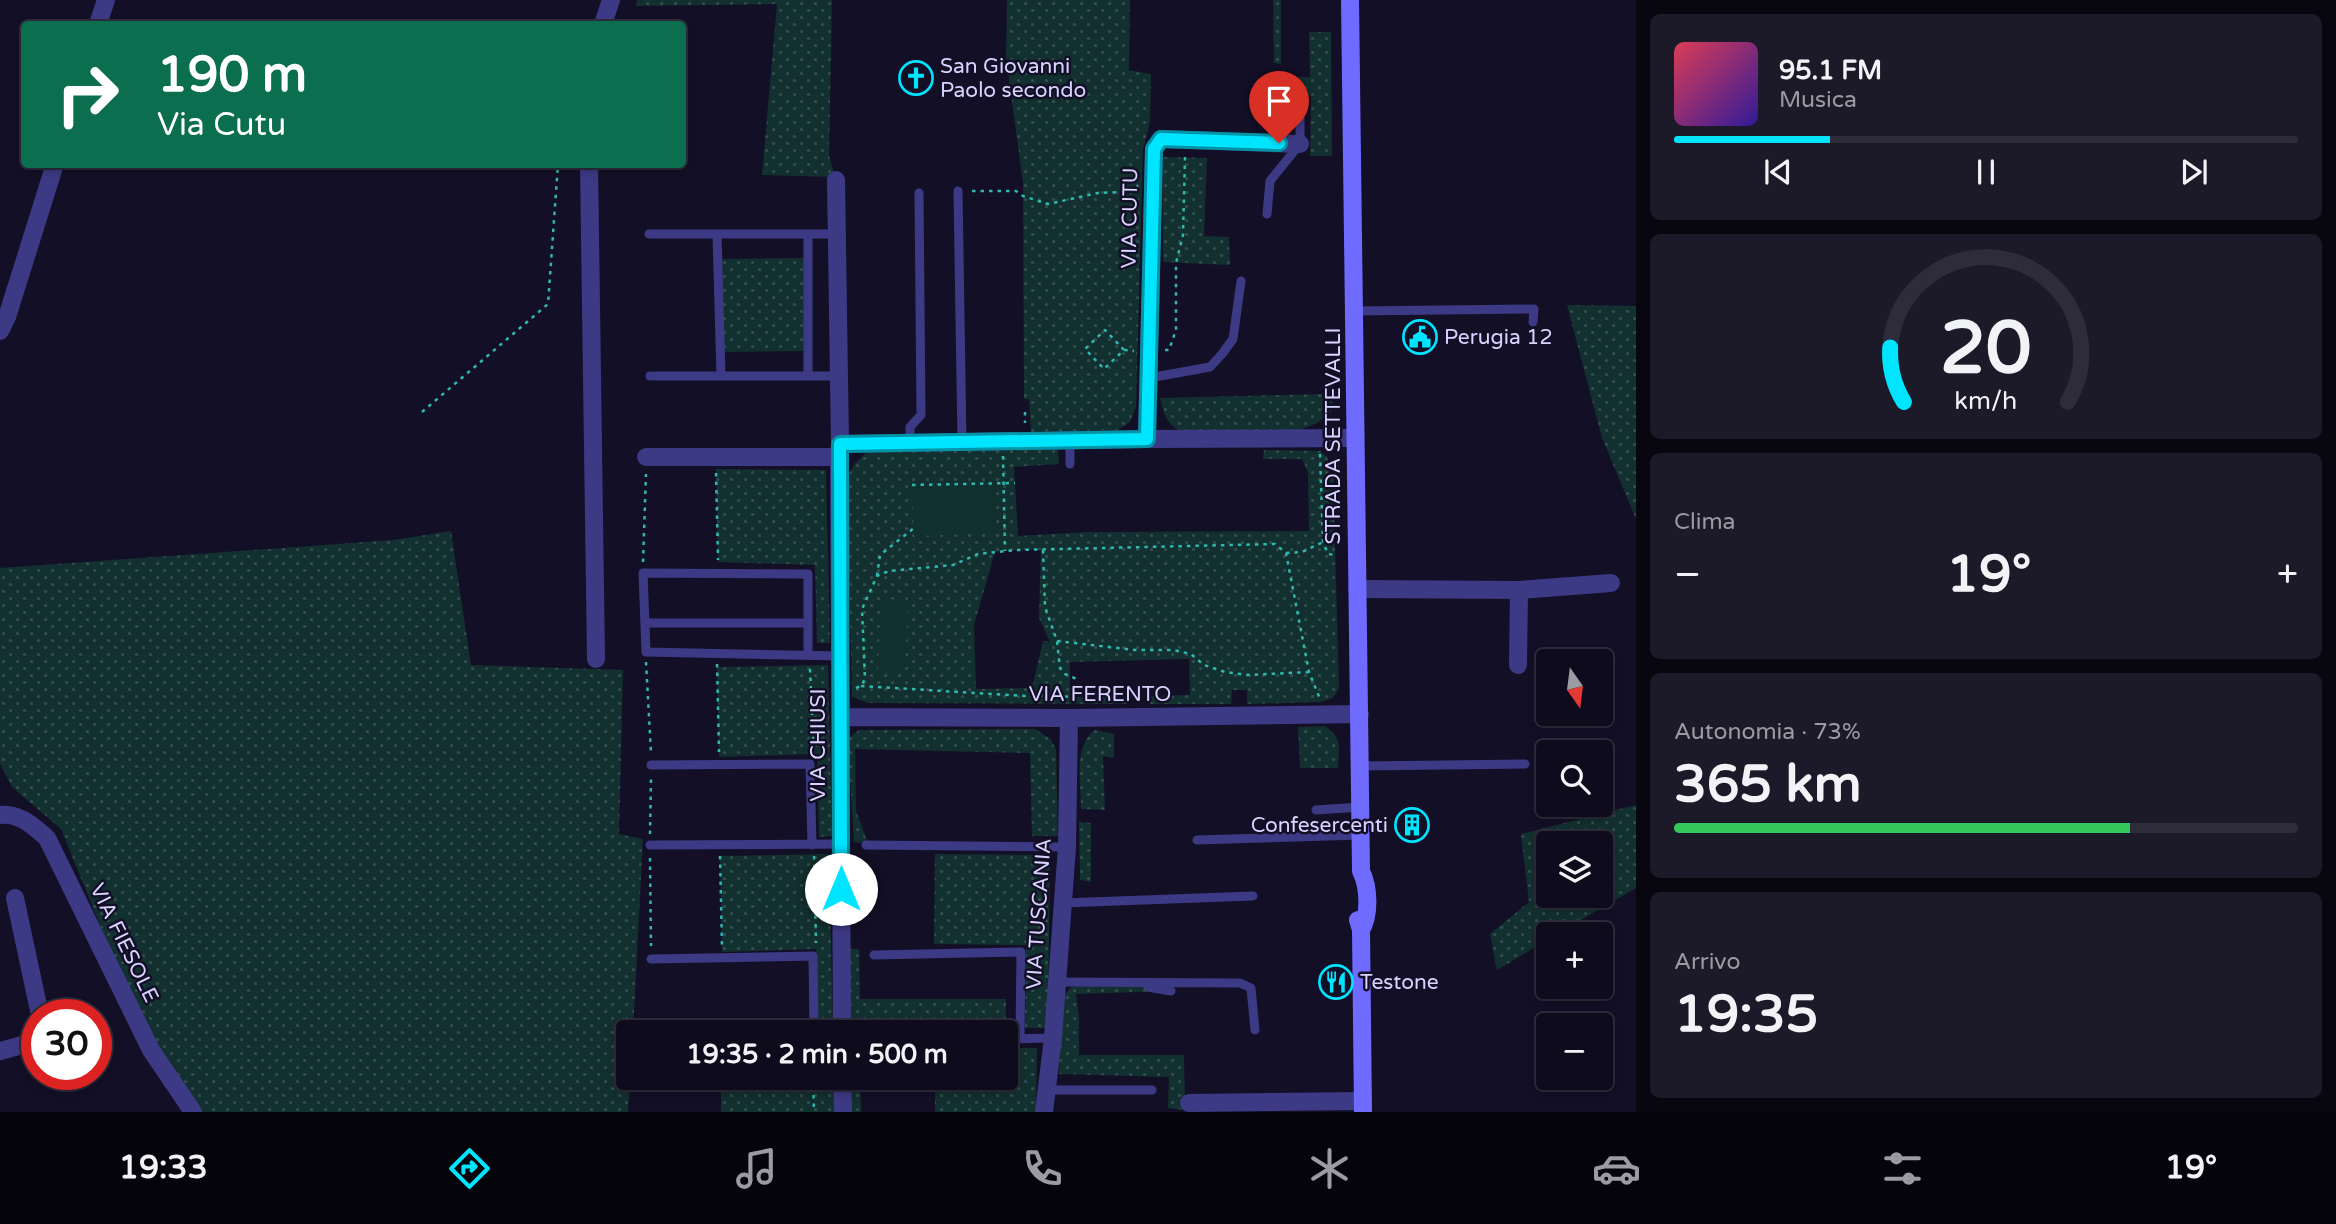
<!DOCTYPE html>
<html lang="it">
<head>
<meta charset="utf-8">
<style>
	body { margin:0; font-family:"Varela Round",sans-serif; background:#1c1929; color:#f1f3f6; height:100vh; display:flex; flex-direction:column; font-size:26px; white-space:nowrap }
	* { box-sizing:border-box; margin:0 }
	p { font-size:23px; color:#9b9ba3 }
	.icon { flex:none; width:38px; height:38px; fill:none; stroke:currentColor; stroke-width:2; stroke-linecap:round; stroke-linejoin:round }
	.map { position:relative; flex:1; overflow:hidden }
	.details { display:flex; flex-direction:column; gap:14px; padding:14px; background:#08060f; width:700px }
	.details>* { flex:none }
	.hud { position:absolute; left:21px; top:21px; width:665px; height:147px; border-radius:7px; box-shadow:0 4px 10px #0003,0 0 0 2px #2e2b3b; background:#0b6e4f; color:#fff; overflow:hidden }
	.needle { width:46px; rotate:166deg }
	.tools { position:absolute; left:1536px; top:649px; display:grid; gap:14px }
	.tools a { display:grid; place-items:center; width:77px; height:77px; border-radius:7px; background:#0e0b1c; box-shadow:0 4px 10px #0003,0 0 0 2px #2e2b3b; font-size:35px }
	.speed { position:absolute; left:21px; top:999px; display:flex; gap:14px; font-size:35px; font-weight:700; text-align:center }
	.speed>* { display:grid; place-content:center; width:91px; height:91px; border-radius:50%; background:#0e0b1c; box-shadow:0 4px 10px #0003,0 0 0 2px #2e2b3b; line-height:1 }
	.speed .limit { border:10px solid #d22; background:#fff; color:#111 }
	.pin { position:absolute; display:grid; place-items:center; width:60px; height:60px; color:#fff; margin:-72px -30px; border-radius:50% 50% 50% 0; rotate:-45deg; box-shadow:0 0 7px #0007 }
	.pin .icon { rotate:45deg }
	.me { position:absolute; width:77px; margin:-38px; rotate:0deg; stroke-linejoin:round; filter:drop-shadow(0 0 5px #0008) }
	.turn { display:flex; align-items:center; gap:24px; height:147px; padding:0 21px; font-size:32px }
	.turn .icon { width:91px; height:91px; stroke-width:2.5 }
	.turn b { display:block; font-size:49px; line-height:60px }
	.big { font-size:52px; font-weight:800; line-height:1.1 }
	.details .widget { flex:1; display:flex; flex-direction:column; justify-content:center; gap:10px; min-width:0; padding:0 24px; border-radius:10px; background:#1c1929 }
	.details .dial { align-items:center; gap:0 }
	.dial svg { height:182px; overflow:visible; fill:none; stroke:#2e2b3b; stroke-width:7; stroke-linecap:round; text-anchor:middle }
	.dial text { fill:#f1f3f6; stroke:none }
	.song { display:flex; align-items:center; gap:21px }
	.cover { width:84px; height:84px; border-radius:10px; background:linear-gradient(135deg,hsl(350 70% 55%),hsl(250 70% 35%)) }
	.played { height:7px; border-radius:4px; background:linear-gradient(90deg,#00e5ff 25%,#2e2b3b 25%) }
	.keys { display:flex; justify-content:space-around; direction:ltr }
	.heat { display:flex; justify-content:space-between; align-items:center; font-size:38px; direction:ltr }
	.charge { height:10px; border-radius:5px; background:linear-gradient(90deg,#34c759 73%,#2e2b3b 0) }
	.trip { position:absolute; left:616px; top:1020px; width:402px; height:70px; border-radius:7px; background:#0e0b1c; box-shadow:0 4px 10px #0003,0 0 0 2px #2e2b3b; font-weight:800; line-height:70px; text-align:center }
	.dock { display:flex; height:112px; justify-content:space-around; align-items:center; background:#06040b; color:#9b9ba3 }
	.dock .icon { width:49px; height:49px }
	.dock .selected { color:#00e5ff }
	.dock b { font-size:32px; color:#f1f3f6 }
	main { display:flex; flex:1; min-height:0 }
	.map>svg:first-child { display:block }
	.green { fill:url(#green-dots); fill-rule:evenodd }
	.pitch { fill:#12302f }
	.lines { fill:none; stroke-linecap:round; stroke-linejoin:round }
	.path { stroke:#2fb8b0; stroke-width:2.5; stroke-dasharray:3.5 5; stroke-linecap:butt }
	.service { stroke:#3d3a85; stroke-width:9 }
	.minor { stroke:#3d3a85; stroke-width:18 }
	.secondary { stroke:#6f6bff; stroke-width:18 }
	.route-casing { stroke:#0095a6; stroke-width:18 }
	.route { stroke:#00e5ff; stroke-width:12 }
	.labels { text-anchor:middle; dominant-baseline:central; stroke-width:5; stroke-linejoin:round; paint-order:stroke }
	.poi-label { font-size:21px; fill:#d9d4ff; stroke:#130f26; text-anchor:start }
	.street-label { font-size:21px; fill:#d9d4ff; stroke:#130f26 }
</style>
</head>
<body>
<main>
<div class="map">
<svg width="1636" height="1112" viewBox="0 0 1636 1112">
	<defs>
		<pattern id="green-dots" width="8" height="8" patternUnits="userSpaceOnUse" patternTransform="scale(1.75)"><rect width="8" height="8" fill="#12302f"/><path d="M2 2h.1M6 6h.1" fill="none" stroke="#344d4e" stroke-width="1.8" stroke-linecap="round"/></pattern>
	</defs>
	<rect width="100%" height="100%" fill="#130f26"/>
	<path class="green" d="M 637,0 L 832,0 L 829,155 L 835,177 L 762,175 L 777,4 L 636,6 Z
		M 1007,0 L 1130,0 L 1129,70 L 1151,74 L 1150,122 L 1143,150 L 1136,407 L 1130,422 L 1118,430 L 1031,432 L 1029,399 L 1024,399 L 1023,183 L 1006,57 Z
		M 1273,0 L 1281,0 L 1281,64 L 1274,63 Z
		M 1309,32 L 1331,32 L 1332,156 L 1310,156 L 1311,96 L 1278,94 L 1282,77 L 1310,77 Z
		M 1162,157 L 1207,158 L 1204,236 L 1229,237 L 1230,265 L 1163,262 Z
		M 808,258 L 808,351 L 720,352 L 718,259 Z
		M 1567,305 L 1636,306 L 1636,519 L 1602,438 Z
		M 1325,381 L 1332,382 L 1333,409 C 1323,422 1312,426 1296,431 L 1183,432 C 1166,425 1164,414 1160,398 L 1323,394 Z
		M 1058,449 L 1059,464 L 1014,467 L 1018,536 L 1088,532 L 1309,531 L 1308,472 L 1302,459 L 1263,459 L 1264,450 L 1320,451 L 1327,457 L 1333,474 L 1339,688 L 1333,698 L 1321,702 L 1247,704 L 1247,690 L 1232,690 L 1231,704 L 1150,704 L 1150,696 L 1190,695 L 1189,659 L 1070,662 L 1070,697 L 1128,696 L 1127,704 L 868,703 L 852,697 L 847,477 L 855,463 L 868,451 ZM 1016,550 L 1041,550 L 1039,618 L 1050,642 L 1043,641 L 1032,688 L 976,689 L 974,625 L 995,552 Z
		M 716,469 L 826,470 L 830,643 L 817,643 L 815,565 L 718,562 Z
		M 451,531 L 471,665 L 623,670 L 619,834 L 643,839 L 633,1032 L 628,1032 L 628,1078 L 630,1078 L 628,1112 L 198,1112 L 151,1050 L 61,829 L 12,787 L 0,764 L 0,568 L 393,540 Z
		M 828,665 L 832,836 L 819,837 L 817,754 L 719,757 L 717,667 Z
		M 1325,726 C 1343,738 1339,748 1338,768 L 1300,768 L 1298,727 Z
		M 1035,729 L 1051,739 L 1056,750 L 1058,836 L 1032,836 L 1030,753 L 855,749 L 856,811 L 868,843 L 854,842 L 848,747 L 850,737 L 859,730 Z
		M 1095,730 L 1114,734 L 1114,758 L 1103,756 L 1105,810 L 1081,809 C 1081,785 1073,744 1095,730 Z
		M 1636,805 L 1636,888 L 1557,934 L 1549,934 L 1549,939 L 1497,970 L 1490,934 L 1529,902 L 1521,834 ZM 1549,844 L 1601,844 L 1601,896 L 1549,896 Z
		M 1079,822 L 1091,823 L 1091,882 L 1080,880 Z
		M 829,854 L 833,1031 L 818,1031 L 816,949 L 722,952 L 720,856 Z
		M 935,854 L 1050,855 L 1048,1028 L 1025,1028 L 1026,945 L 934,944 Z
		M 849,949 L 859,949 L 860,999 L 1006,999 L 1006,1026 L 861,1027 L 860,1032 L 849,1032 Z
		M 1169,983 L 1171,991 L 1076,994 L 1079,1016 L 1079,1055 L 1184,1055 L 1185,1110 L 1168,1108 L 1169,1077 L 1059,1074 L 1062,998 L 1071,987 Z
		M 1006,1048 L 1037,1048 L 1036,1112 L 935,1112 L 935,1078 L 1006,1078 Z
		M 721,1078 L 834,1078 L 835,1112 L 721,1112 Z
		M 849,1078 L 860,1078 L 861,1112 L 849,1112 Z"/>
	<path class="pitch" d="M 995,482 L 996,533 L 914,536 L 912,485 Z
		M 881,599 L 908,600 L 905,671 L 878,670 Z"/>
	<g class="lines">
		<path class="path" d="M 972,191 L 1016,191 L 1023,196 L 1048,204 L 1098,193 L 1123,192 L 1138,186
			M 1124,350 L 1105,330 L 1085,349 L 1104,369 L 1124,350 L 1134,351
			M 1165,350 L 1169,350 L 1176,330 L 1176,263 L 1183,235 L 1185,157
			M 422,412 L 548,304 L 558,164
			M 1025,412 L 1025,423
			M 1320,454 L 1323,542 L 1328,554 L 1335,555
			M 1003,456 L 1005,551
			M 716,473 L 718,560
			M 912,485 L 1015,483
			M 1043,550 L 1045,607 L 1057,641 L 1060,668 L 1065,674 L 1079,680
			M 1286,553 L 1302,552 L 1323,542
			M 643,562 L 646,474
			M 877,576 L 880,555 L 914,528
			M 1057,641 L 1135,650 L 1173,650 L 1191,654 L 1204,665 L 1225,672 L 1247,675 L 1309,672
			M 646,662 L 651,753
			M 717,664 L 719,752
			M 810,669 L 814,753
			M 861,686 L 1025,696 L 1051,695 L 1070,697
			M 856,688 L 861,686 L 865,679 L 862,609 L 877,576 L 889,571 L 953,565 L 978,554 L 1016,550 L 1275,544 L 1286,553 L 1309,672 L 1320,699
			M 650,834 L 651,778
			M 720,856 L 722,947
			M 814,856 L 816,943
			M 650,858 L 651,946
			M 813,1078 L 814,1112"/>
		<path class="service" d="M 958,191 L 962,443
			M 1267,214 L 1270,181 L 1300,144 L 1300,100
			M 649,234 L 837,234
			M 717,234 L 721,376
			M 1355,311 L 1534,309 L 1533,322
			M 650,376 L 839,376
			M 808,376 L 808,234
			M 1149,378 L 1210,367 L 1222,354 L 1233,339 L 1241,281
			M 910,443 L 910,427 L 921,415 L 919,193
			M 1070,464 L 1070,441
			M 645,623 L 808,623
			M 808,655 L 808,574 L 643,573 L 646,652 L 841,656
			M 651,765 L 810,764 L 812,845
			M 1361,766 L 1525,764
			M 1316,810 L 1361,807
			M 1197,840 L 1361,835
			M 650,845 L 841,844
			M 866,845 L 1067,847
			M 1062,903 L 1253,896
			M 874,955 L 1021,952 L 1020,1038
			M 651,959 L 813,956 L 814,1032
			M 1057,982 L 1240,983 L 1251,988 L 1255,1030
			M 1148,987 L 1171,991
			M 1006,1039 L 1053,1038
			M 1048,1090 L 1152,1090"/>
		<path class="minor" d="M 98,24 L 106,0
			M 603,24 L 611,0
			M 589,164 L 596,659
			M 836,180 L 840,444 L 839,457 L 842,1032
			M 0,331 L 7,317 L 55,164
			M 1147,439 L 1154,149 L 1161,139 L 1300,144
			M 840,444 L 1147,439 L 1355,438
			M 646,457 L 839,457
			M 1357,589 L 1519,590 L 1611,583
			M 1518,665 L 1519,590
			M 841,717 L 1069,718 L 1360,714
			M 0,815 C 20,813 33,826 47,838 L 151,1050 L 193,1112
			M 15,898 L 40,1015
			M 0,1051 L 37,1041
			M 842,1078 L 843,1112
			M 1189,1103 L 1363,1101
			M 1044,1112 L 1053,1038 L 1067,847 L 1069,718"/>
		<path class="secondary" d="M 1350,0 L 1361,871 C 1369,887 1370,915 1361,930
			M 1358,920 L 1361,930 L 1363,1112"/>
	</g>
	<g class="lines">
		<g class="route-casing">
			<path id="route" d="M 841,889 L 840,444 L 1147,439 L 1154,149 L 1161,139 L 1279,143"/>
		</g>
		<use href="#route" class="route"/>
	</g>
	<defs>
		<g id="church-ring" transform="scale(1.75)"><circle r="9.5" fill="#130f26" stroke="#00e5ff" stroke-width="1.5"/><path d="M-1.2-6h2.4v3.5h3.3v2.4h-3.3V6h-2.4V-.1h-3.3v-2.4h3.3Z" fill="#00e5ff"/></g>
		<g id="civic-ring" transform="scale(1.75)"><circle r="9.5" fill="#130f26" stroke="#00e5ff" stroke-width="1.5"/><path d="M-.6-6.5H3V-4.5H.6V-3L4-1V1h2V6H-6V1h2V-1L-.6-3ZM-1.2 2.5V6h2.4V2.5Z" fill="#00e5ff"/></g>
		<g id="building-ring" transform="scale(1.75)"><circle r="9.5" fill="#130f26" stroke="#00e5ff" stroke-width="1.5"/><path d="M-4-6H4V6H1V3H-1V6H-4ZM-2.5-4.3h1.7v1.8h-1.7ZM.8-4.3h1.7v1.8H.8ZM-2.5-1h1.7V.8h-1.7ZM.8-1h1.7V.8H.8Z" fill="#00e5ff"/></g>
		<g id="restaurant-ring" transform="scale(1.75)"><circle r="9.5" fill="#130f26" stroke="#00e5ff" stroke-width="1.5"/><path d="M-5-6h1v4h1v-4h1v4h1v-4h1v5L-1.5 .5V6h-2V.5L-5-1ZM5-6V6H3V1.5H1.5Q1.5-4 5-6Z" fill="#00e5ff"/></g>
	</defs>
	<g fill-rule="evenodd">
		<use href="#church-ring" x="916" y="78"/>
		<use href="#civic-ring" x="1420" y="337"/>
		<use href="#building-ring" x="1412" y="825"/>
		<use href="#restaurant-ring" x="1336" y="982"/>
	</g>
	<g class="labels">
		<g class="poi-label">
			<text x="940" y="66">San Giovanni<tspan x="940" dy="24">Paolo secondo</tspan></text>
			<text x="1444" y="337">Perugia 12</text>
			<text x="1388" y="825" text-anchor="end">Confesercenti</text>
			<text x="1360" y="982">Testone</text>
		</g>
		<g class="street-label">
			<text transform="translate(1130 218) rotate(-89)">VIA CUTU</text>
			<text transform="translate(1333 436) rotate(-90)">STRADA SETTEVALLI</text>
			<text x="1100" y="694">VIA FERENTO</text>
			<text transform="translate(818 745) rotate(-90)">VIA CHIUSI</text>
			<text transform="translate(1039 914) rotate(-86)">VIA TUSCANIA</text>
			<text transform="translate(124 943) rotate(64)">VIA FIESOLE</text>
		</g>
	</g>
</svg>
<div class="tools">
<a><svg class="needle" viewBox="-14 -14 28 28"><path d="M0-13l5 13h-10z" fill="#e53935"/><path d="M0 13l5-13h-10z" fill="#9b9ba3"/></svg></a>
<a><svg class="icon" aria-label="search" viewBox="0 0 24 24"><circle cx="10" cy="10" r="6"/><path d="M15 15l6 6"/></svg></a>
<a><svg class="icon" aria-label="layers" viewBox="0 0 24 24"><path d="M12 4l9 5-9 5-9-5zM3 14l9 5 9-5"/></svg></a>
<a>+</a>
<a>−</a>
</div>
<div class="speed"><div class="limit">30</div></div>
<div class="pin" style="left:1279px;top:143px;background:#d93025"><svg class="icon" aria-label="arrive" viewBox="0 0 24 24"><path d="M6 21V4h12l-3 4 3 4H6"/></svg></div>
<svg class="me" style="left:841px;top:889px" viewBox="-20 -20 40 40"><circle r="19" fill="#fff"/><path d="M0-13L10 11 0 6-10 11z" fill="#00e5ff"/></svg>
<div class="trip">19:35 · 2 min · 500 m</div>
<div class="hud">
<div class="turn"><svg class="icon" aria-label="right" viewBox="0 0 24 24"><path d="M7 20v-9h11M14 6l5 5-5 5"/></svg><div><b>190 m</b>Via Cutu</div></div>
</div>
</div>
<section class="details">
<div class="widget">
<div class="song"><i class="cover"></i><div><b>95.1 FM</b><p>Musica</p></div></div>
<div class="played"></div>
<div class="keys"><svg class="icon" aria-label="previous" viewBox="0 0 24 24"><path d="M18 5L8 12l10 7zM5 5v14"/></svg><svg class="icon" aria-label="pause" viewBox="0 0 24 24"><path d="M8 5v14M16 5v14"/></svg><svg class="icon" aria-label="next" viewBox="0 0 24 24"><path d="M6 5l10 7-10 7zM19 5v14"/></svg></div>
</div>
<div class="widget dial"><svg viewBox="0 0 100 80">
<path d="M14 69A42 42 0 1 1 86 69"/>
<path d="M14 69A42 42 0 0 1 8 45" stroke="#00e5ff"/>
<text x="50" y="56" font-size="32" font-weight="700">20</text>
<text x="50" y="72" font-size="11">km/h</text>
</svg></div>
<div class="widget"><p>Clima</p>
<div class="heat"><a>−</a><b class="big">19°</b><a>+</a></div>
</div>
<div class="widget"><p>Autonomia · 73%</p><b class="big">365 km</b><div class="charge"></div></div>
<div class="widget"><p>Arrivo</p><b class="big">19:35</b></div>
</section>
</main>
<nav class="dock">
<b>19:33</b>
<svg class="icon selected" aria-label="directions" viewBox="0 0 24 24"><path d="M12 3l9 9-9 9-9-9zM9 14v-3h6M13 9l2 2-2 2"/></svg>
<svg class="icon" aria-label="music" viewBox="0 0 24 24"><path d="M9 18V5l10-2v13"/><circle cx="6" cy="18" r="3"/><circle cx="16" cy="16" r="3"/></svg>
<svg class="icon" aria-label="phone" viewBox="0 0 24 24"><path d="M5 4h4l2 5-3 2q2 4 5 5l2-3 5 2v4C11 20 4 13 5 4z"/></svg>
<svg class="icon" aria-label="climate" viewBox="0 0 24 24"><path d="M12 3v18M4 7l16 10M4 17L20 7"/></svg>
<svg class="icon" aria-label="car" viewBox="0 0 24 24"><path d="M5 17H2v-5l4-1 3-4h7l3 4 3 1v5h-3M9 17h6M6 11h13"/><circle cx="7" cy="17" r="2"/><circle cx="17" cy="17" r="2"/></svg>
<svg class="icon" aria-label="filters" viewBox="0 0 24 24"><path d="M4 7h16M4 17h16"/><circle cx="9" cy="7" r="2"/><circle cx="15" cy="17" r="2"/></svg>
<b>19°</b>
</nav>
</body>
</html>
